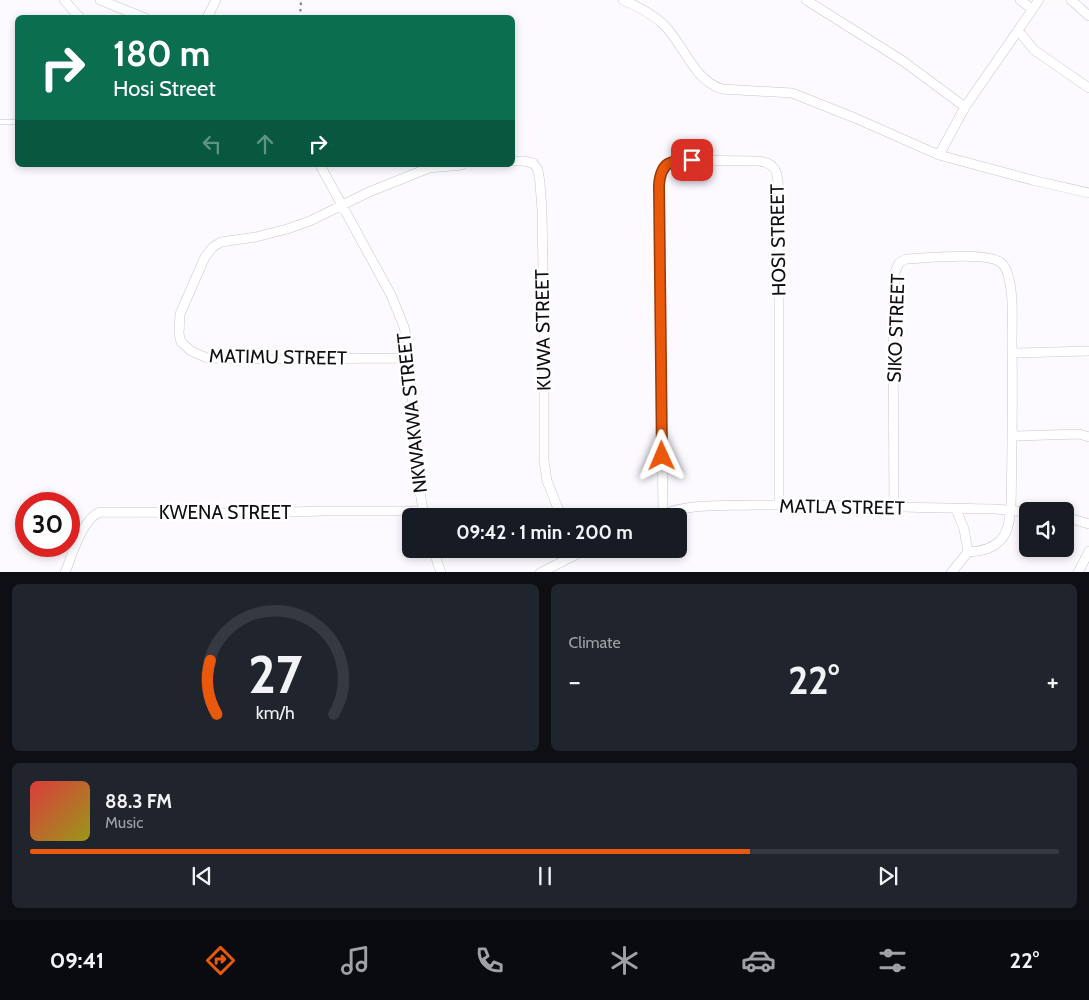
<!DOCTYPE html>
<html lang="en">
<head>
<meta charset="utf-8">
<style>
	body { margin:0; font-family:Cabin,sans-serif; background:#20242c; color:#f1f3f6; height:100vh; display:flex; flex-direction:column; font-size:19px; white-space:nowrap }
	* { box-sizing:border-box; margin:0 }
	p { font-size:16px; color:#9ea1a6 }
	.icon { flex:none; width:28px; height:28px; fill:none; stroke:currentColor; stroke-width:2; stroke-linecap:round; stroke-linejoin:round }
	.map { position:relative; height:572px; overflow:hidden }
	.sheet { display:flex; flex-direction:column; gap:12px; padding:12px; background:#0d0f14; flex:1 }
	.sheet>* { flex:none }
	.top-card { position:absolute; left:15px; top:15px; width:500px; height:152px; border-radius:8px; box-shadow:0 2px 8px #0003; background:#0b6e4f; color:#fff; overflow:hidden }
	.controls { position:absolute; left:1019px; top:502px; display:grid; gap:10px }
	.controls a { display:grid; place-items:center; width:55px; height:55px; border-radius:8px; background:#171b24; box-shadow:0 2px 8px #0003; font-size:25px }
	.speed { position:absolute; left:15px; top:492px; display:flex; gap:10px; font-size:25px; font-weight:700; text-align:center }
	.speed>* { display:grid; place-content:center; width:65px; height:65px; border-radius:50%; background:#171b24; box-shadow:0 2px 8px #0003; line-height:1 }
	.speed .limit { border:8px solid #d22; background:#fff; color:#111 }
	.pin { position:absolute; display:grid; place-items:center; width:42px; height:42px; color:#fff; margin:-21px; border-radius:10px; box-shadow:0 2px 8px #0006 }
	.me { position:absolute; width:55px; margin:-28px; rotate:359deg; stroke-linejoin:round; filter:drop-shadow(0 0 4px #0008) }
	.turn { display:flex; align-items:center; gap:18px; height:105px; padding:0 15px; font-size:22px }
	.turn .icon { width:65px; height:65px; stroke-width:2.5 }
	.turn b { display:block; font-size:35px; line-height:42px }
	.lanes { display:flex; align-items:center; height:48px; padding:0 15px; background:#0003; justify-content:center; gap:25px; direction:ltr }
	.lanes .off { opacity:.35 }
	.big { font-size:38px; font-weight:700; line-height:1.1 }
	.sheet .card { flex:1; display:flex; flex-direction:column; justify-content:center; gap:8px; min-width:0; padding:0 18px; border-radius:8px; background:#20242c }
	.sheet .dial { align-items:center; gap:0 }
	.dial svg { height:130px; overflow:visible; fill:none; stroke:#363941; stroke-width:7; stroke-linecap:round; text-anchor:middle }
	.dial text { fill:#f1f3f6; stroke:none }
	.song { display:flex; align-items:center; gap:15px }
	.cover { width:60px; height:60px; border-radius:8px; background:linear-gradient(135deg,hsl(0 70% 55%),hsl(60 70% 35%)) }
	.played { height:5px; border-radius:2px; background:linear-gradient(90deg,#ea580c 70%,#363941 70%) }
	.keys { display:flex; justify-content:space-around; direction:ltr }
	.heat { display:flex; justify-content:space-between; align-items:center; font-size:28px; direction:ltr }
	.sheet .tiles { flex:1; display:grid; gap:12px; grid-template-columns:1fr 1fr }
	.card:last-child { grid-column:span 2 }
	.trip { position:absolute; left:402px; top:508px; width:285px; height:50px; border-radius:8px; background:#171b24; box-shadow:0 2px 8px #0003; font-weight:700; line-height:50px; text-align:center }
	.dock { display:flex; height:80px; justify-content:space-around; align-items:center; background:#090b0e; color:#9ea1a6 }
	.dock .icon { width:35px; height:35px }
	.dock .active { color:#ea580c }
	.dock b { font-size:22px; color:#f1f3f6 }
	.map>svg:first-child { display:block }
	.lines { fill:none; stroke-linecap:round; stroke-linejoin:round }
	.lane-casing { stroke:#cac4d0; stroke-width:5.5 }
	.street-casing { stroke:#cac4d0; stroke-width:10 }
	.path { stroke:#7b797e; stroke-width:2; stroke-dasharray:2.5 4; stroke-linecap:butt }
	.lane { stroke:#fff; stroke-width:4.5 }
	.street { stroke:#fff; stroke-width:9 }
	.route-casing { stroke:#983908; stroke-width:12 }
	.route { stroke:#ea580c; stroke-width:9 }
	.labels { text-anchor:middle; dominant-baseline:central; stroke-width:5; stroke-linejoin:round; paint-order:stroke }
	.street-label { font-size:19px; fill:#100e12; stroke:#fff }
</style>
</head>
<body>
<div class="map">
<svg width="1089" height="573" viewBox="0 0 1089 573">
	<rect width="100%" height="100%" fill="#fcf9ff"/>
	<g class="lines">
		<g class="lane-casing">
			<path id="lane" d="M 0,122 L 18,122"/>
		</g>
		<g class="street-casing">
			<path id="street" d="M 64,0 L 80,18
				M 100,0 L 145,18
				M 623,0 C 637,6 651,13 663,24 C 684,44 693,80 722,89 L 792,93 L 855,118 L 939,155
				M 806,0 L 903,61 L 965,107
				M 1020,0 L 1032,9
				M 1039,0 L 965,107 L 939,155 L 1032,180 L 1089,193
				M 1071,0 L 1089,16
				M 207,18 L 216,0
				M 1018,30 L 1034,50 L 1089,88
				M 512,161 L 523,161 L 533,163 L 538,170 L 540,183 L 542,210 L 544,331 L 544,461 L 547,481 L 561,516
				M 320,165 L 391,295 L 404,327 L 408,344 L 418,479 L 424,516
				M 1012,353 L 1089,351
				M 409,358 L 270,359 L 207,358 L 191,351 L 181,342 L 179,334 L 180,314 L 205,257 L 213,247 L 221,242 L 256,237 L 287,229 L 310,221 L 369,192 L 429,168 L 462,165
				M 1012,436 L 1079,434 L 1089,437
				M 894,508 L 893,334 L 895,272 L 899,263 L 906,259 C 927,258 985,252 1000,262 C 1004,265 1007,270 1008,275 C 1014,296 1012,321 1012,343 C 1013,399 1012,454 1011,510
				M 663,514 L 659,185 C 660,170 664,163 679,160 L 759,161 C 765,162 770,163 774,168 C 781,177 778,208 779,220 L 779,505
				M 659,516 C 687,503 724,506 754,505 C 834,504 915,508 995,509 L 1028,512
				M 1065,517 L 1089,524
				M 433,549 L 441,573
				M 968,552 C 996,551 1010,538 1010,510
				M 65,573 C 72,555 82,519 100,512 L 252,513 L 325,511 L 422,511
				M 540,573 L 587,549
				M 951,573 L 968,552 L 964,529 L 956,509
				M 1078,573 L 1089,551"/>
		</g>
		<path class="path" d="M 300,18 L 301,0"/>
		<use href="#lane" class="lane"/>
		<use href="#street" class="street"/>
	</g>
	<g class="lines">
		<g class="route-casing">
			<path id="route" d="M 662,456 L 659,185 C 661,162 670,160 692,160"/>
		</g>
		<use href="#route" class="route"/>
	</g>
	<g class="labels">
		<g class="street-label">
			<text transform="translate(778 240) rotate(-91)">HOSI STREET</text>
			<text transform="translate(896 328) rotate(-88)">SIKO STREET</text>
			<text transform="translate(543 330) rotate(-91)">KUWA STREET</text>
			<text transform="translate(278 357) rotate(1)">MATIMU STREET</text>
			<text transform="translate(412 413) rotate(-96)">NKWAKWA STREET</text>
			<text transform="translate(842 507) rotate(1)">MATLA STREET</text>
			<text x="225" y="512">KWENA STREET</text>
		</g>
	</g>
</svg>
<div class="controls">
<a><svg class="icon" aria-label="sound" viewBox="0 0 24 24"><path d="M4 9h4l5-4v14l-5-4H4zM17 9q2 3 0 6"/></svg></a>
</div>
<div class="speed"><div class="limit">30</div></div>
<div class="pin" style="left:692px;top:160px;background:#d93025"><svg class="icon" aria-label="arrive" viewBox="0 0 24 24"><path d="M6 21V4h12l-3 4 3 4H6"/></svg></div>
<svg class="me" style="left:662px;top:456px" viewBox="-20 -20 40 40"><path d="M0-17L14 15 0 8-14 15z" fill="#ea580c" stroke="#fff" stroke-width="4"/></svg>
<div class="trip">09:42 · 1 min · 200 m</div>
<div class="top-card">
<div class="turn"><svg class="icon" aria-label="right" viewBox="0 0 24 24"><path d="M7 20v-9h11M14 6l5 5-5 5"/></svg><div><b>180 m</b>Hosi Street</div></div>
<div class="lanes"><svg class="icon off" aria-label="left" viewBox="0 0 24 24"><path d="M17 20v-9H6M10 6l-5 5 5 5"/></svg><svg class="icon off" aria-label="ahead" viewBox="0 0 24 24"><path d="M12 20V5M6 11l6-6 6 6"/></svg><svg class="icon" aria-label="right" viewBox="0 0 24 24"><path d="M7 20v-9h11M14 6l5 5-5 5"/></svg></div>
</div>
</div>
<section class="sheet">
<div class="tiles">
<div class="card dial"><svg viewBox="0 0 100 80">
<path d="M14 69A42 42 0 1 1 86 69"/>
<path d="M14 69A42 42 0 0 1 10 36" stroke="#ea580c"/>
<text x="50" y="56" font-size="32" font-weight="700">27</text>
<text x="50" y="72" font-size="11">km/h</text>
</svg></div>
<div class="card"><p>Climate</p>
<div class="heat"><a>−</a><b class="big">22°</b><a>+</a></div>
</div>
<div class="card">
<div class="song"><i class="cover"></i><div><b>88.3 FM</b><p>Music</p></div></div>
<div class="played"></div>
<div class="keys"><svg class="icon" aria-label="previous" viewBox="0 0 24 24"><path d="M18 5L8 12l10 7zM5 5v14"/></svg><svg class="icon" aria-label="pause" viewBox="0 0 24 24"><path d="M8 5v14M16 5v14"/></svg><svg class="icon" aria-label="next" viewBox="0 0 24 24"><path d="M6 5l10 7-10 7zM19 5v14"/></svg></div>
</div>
</div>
</section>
<nav class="dock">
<b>09:41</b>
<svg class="icon active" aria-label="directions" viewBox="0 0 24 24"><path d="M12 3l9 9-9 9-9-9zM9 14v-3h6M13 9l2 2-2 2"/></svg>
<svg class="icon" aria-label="music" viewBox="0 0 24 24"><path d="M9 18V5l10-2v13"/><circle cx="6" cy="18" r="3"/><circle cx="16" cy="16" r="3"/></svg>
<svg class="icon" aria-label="phone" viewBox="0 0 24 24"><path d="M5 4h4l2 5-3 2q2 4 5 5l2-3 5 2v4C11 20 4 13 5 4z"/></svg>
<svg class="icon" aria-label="climate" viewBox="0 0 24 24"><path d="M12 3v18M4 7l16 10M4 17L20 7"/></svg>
<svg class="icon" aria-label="car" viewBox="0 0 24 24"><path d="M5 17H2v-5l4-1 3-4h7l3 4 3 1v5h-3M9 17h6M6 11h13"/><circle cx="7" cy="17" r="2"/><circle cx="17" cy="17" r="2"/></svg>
<svg class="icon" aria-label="filters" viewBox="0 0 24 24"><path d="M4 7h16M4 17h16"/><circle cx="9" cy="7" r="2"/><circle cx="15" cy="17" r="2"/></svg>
<b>22°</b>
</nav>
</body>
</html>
